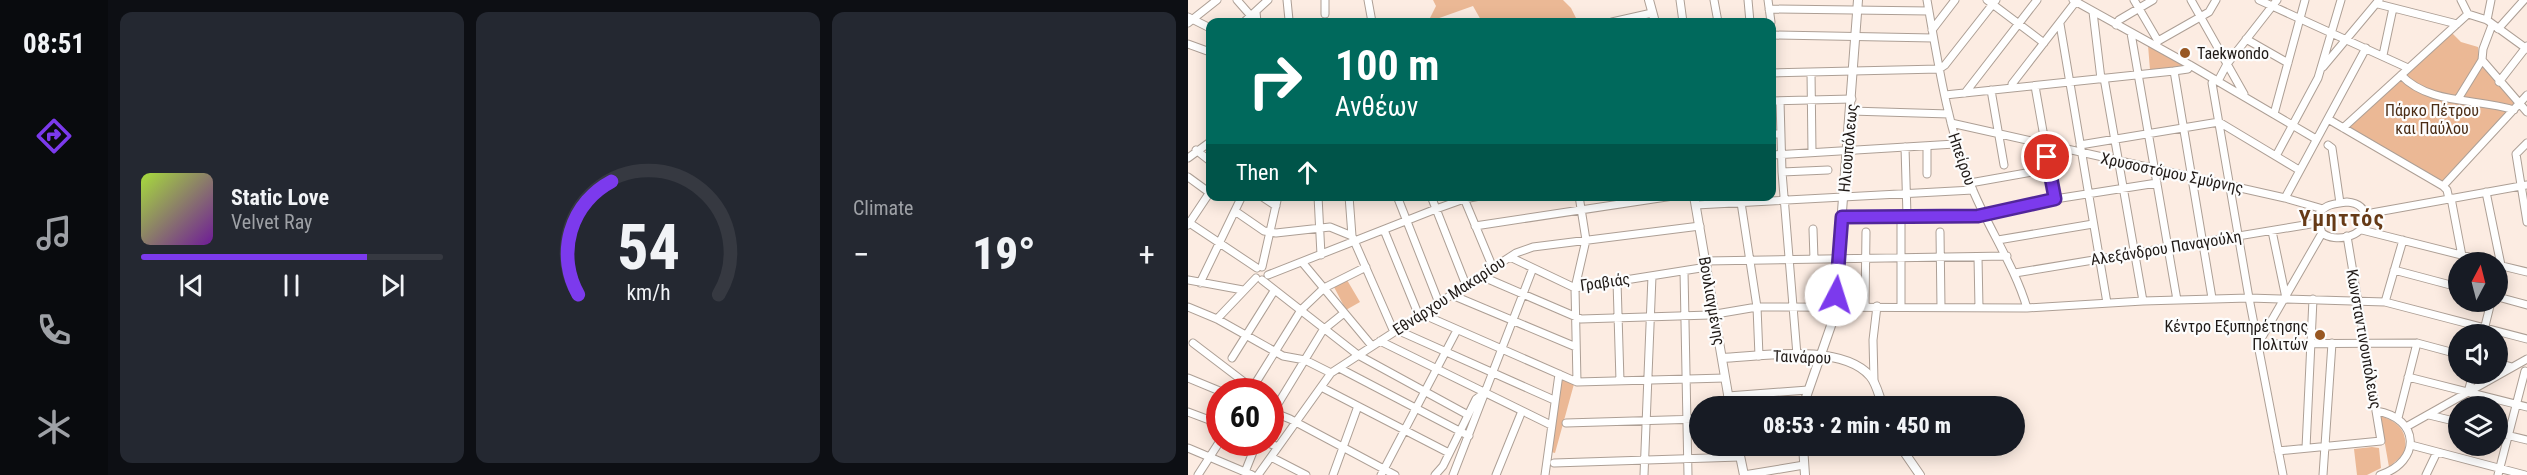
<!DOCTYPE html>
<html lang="en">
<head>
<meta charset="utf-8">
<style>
	body { margin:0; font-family:"Roboto Condensed",sans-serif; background:#242831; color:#f1f3f6; height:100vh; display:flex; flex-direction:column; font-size:22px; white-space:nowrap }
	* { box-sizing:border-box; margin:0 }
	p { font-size:20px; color:#9ea1a6 }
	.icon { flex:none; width:33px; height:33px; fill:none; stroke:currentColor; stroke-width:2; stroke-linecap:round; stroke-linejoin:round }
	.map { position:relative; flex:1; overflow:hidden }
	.side { display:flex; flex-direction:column; gap:12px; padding:12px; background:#0d0f14; width:1080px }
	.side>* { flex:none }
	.hud { position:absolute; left:18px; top:18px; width:570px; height:183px; border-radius:12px; box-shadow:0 3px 15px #0003; background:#00695c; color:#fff; overflow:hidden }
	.needle { width:39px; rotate:7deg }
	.controls { position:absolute; left:1260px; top:252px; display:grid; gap:12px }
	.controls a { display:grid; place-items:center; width:60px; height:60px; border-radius:50%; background:#171b24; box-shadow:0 3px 15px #0003; font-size:30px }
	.speed { position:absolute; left:18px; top:378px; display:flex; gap:12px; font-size:30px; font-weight:700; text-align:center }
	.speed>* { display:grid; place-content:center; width:78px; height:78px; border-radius:50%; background:#171b24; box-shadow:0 3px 15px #0003; line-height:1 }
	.speed .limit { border:9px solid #d22; background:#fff; color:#111 }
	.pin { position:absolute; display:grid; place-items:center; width:51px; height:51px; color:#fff; margin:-26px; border:3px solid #fff; border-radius:50%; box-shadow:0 2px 6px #0007 }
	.me { position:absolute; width:66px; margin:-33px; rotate:5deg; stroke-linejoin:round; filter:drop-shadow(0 0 4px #0008) }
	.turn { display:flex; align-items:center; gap:21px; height:126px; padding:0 30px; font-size:27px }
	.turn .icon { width:78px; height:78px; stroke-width:2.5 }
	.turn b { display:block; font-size:42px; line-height:51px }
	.then { display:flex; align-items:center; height:57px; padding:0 30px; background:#0003; gap:12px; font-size:22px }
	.big { font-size:45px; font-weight:800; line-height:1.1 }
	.side .tile { flex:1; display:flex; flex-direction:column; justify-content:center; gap:9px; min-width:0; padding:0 21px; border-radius:12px; background:#242831 }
	.side .dial { align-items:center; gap:0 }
	.dial svg { height:156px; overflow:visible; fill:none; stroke:#363941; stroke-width:7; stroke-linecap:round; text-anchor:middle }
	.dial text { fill:#f1f3f6; stroke:none }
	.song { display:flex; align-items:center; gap:18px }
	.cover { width:72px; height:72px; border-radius:9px; background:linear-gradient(135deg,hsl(80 70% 55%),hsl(280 70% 35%)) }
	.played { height:6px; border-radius:3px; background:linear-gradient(90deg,#7c3aed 75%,#363941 75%) }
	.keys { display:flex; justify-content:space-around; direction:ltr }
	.heat { display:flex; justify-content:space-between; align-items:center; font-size:33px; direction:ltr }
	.side .tiles { flex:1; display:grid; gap:12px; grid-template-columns:repeat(3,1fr) }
	.trip { position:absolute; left:501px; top:396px; width:336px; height:60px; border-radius:30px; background:#171b24; box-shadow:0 3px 15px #0003; font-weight:800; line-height:60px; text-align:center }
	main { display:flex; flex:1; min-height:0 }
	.dock { display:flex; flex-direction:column; width:108px; justify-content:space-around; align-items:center; background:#090b0e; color:#9ea1a6 }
	.dock .icon { width:42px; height:42px }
	.dock .selected { color:#7c3aed }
	.dock b { font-size:27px; color:#f1f3f6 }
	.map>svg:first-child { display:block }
	.green { fill:#ebb895 }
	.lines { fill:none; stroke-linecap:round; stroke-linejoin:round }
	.minor-casing { stroke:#ad9f95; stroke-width:9 }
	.major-casing { stroke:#ad9f95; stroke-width:10 }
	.minor { stroke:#fff; stroke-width:7 }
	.major { stroke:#fff; stroke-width:8 }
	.route-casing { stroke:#51269a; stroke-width:15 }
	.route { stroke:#7c3aed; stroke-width:10 }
	.poi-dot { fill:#985722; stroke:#fdfdfd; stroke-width:2 }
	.labels { text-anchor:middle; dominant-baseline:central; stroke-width:4.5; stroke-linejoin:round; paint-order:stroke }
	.poi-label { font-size:16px; fill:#201a17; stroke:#fdfdfd; text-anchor:start }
	.park-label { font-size:16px; fill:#4b2d16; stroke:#fdfdfd }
	.street-label { font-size:16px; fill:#201a17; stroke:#fdfdfd }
	.district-label { font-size:22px; font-weight:bold; letter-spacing:1.5px; fill:#663a16; stroke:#fdfdfd }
</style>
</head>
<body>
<main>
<nav class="dock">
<b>08:51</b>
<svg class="icon selected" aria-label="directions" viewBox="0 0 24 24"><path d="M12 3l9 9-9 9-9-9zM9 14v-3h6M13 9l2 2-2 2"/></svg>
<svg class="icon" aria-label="music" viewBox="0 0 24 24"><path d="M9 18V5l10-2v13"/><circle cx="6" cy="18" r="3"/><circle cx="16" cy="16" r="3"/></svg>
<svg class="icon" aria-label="phone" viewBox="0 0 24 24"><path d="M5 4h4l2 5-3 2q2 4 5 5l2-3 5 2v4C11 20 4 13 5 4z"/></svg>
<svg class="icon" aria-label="climate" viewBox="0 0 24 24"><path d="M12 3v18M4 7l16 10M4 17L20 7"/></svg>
</nav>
<section class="side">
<div class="tiles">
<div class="tile">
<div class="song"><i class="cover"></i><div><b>Static Love</b><p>Velvet Ray</p></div></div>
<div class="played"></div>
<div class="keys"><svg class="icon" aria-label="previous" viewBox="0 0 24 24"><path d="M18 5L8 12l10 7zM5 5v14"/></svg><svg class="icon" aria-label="pause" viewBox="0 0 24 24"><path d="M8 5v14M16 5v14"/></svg><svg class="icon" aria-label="next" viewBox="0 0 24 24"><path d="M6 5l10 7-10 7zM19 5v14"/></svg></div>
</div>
<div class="tile dial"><svg viewBox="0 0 100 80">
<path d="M14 69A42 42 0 1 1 86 69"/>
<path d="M14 69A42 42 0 0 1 31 11" stroke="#7c3aed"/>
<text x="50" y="56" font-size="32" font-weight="700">54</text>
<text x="50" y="72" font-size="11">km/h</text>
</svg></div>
<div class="tile"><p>Climate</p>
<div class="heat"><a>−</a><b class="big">19°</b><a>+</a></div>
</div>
</div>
</section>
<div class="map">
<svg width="1339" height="475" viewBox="0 0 1339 475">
	<rect width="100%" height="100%" fill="#fcece2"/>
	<path class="green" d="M 245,0 L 375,0 L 383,8 L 390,22 L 294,22 L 285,6 L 240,22 L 248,6 Z
		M 1264,33 L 1273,42 L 1290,47 L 1291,61 L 1327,103 L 1252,183 L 1162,127 Z
		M 960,45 L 993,64 L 994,66 L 962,70 Z
		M 159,280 L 172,302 L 158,310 L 146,287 Z
		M 374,378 L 386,384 L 367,453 L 363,452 Z
		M 1192,416 C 1212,422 1221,433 1216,454 L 1201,467 Z
		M 1184,447 L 1191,448 L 1193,468 L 1179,475 L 1169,475 L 1166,449 Z"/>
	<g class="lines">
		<g class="minor-casing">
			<path id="minor" d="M 49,0 L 63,16
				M 99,0 L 101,20
				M 137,0 L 137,14
				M 180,0 L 184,22
				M 492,0 L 495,22
				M 526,0 L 530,22
				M 560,0 L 562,22
				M 580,0 L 583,22
				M 739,0 C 750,62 759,124 782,183 C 799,227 826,264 839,308
				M 799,0 L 856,43
				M 885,0 L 1002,65 L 1128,139
				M 946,0 L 970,41
				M 1003,0 L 1056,94
				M 1071,0 L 1220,68
				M 1273,0 L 1280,14
				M 1190,4 L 1269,24
				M 581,9 L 741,11
				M 68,12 L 69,22
				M 905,12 L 913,79
				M 1280,14 L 1299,20 L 1339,49
				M 0,17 L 22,28
				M 1299,20 L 1303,0
				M 56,22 L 80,0
				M 424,22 L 464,13
				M 0,23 L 29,0
				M 872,24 L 919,303
				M 928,25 L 931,20 L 965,0
				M 1304,25 L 1295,49 L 1294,60 L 1339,112
				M 1310,29 L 1336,0
				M 744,30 L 767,0
				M 943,33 L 989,300
				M 584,35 L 745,38
				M 1058,39 L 1100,63
				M 0,44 L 22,52
				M 968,45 L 970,41 L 1021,12 L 1028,0
				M 1195,55 L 1205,8
				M 1135,67 L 1191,0
				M 986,71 L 1024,298
				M 623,72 L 624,152
				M 584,73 L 751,69 L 757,65 L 808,0
				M 1213,75 C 1241,105 1290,98 1326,110
				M 916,78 L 955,301
				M 1026,79 L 1024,83 L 1061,298 L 1095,475
				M 1030,81 L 1039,64 L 1089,0
				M 1311,82 L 1339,46
				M 847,86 L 867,199
				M 824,88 L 824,84 L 889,0
				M 803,90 L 816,165
				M 777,93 L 849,0
				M 757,95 L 986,71 L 1000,69 L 1002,65
				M 1270,99 L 1294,60
				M 584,101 L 664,99
				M 592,101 L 594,172 L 609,355
				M 663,111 L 761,114
				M 1086,114 L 1117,0
				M 1140,119 L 1255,186 L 1259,190 L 1261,199
				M 763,123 L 1097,198 L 1135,209
				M 1155,128 L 1280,14
				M 584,134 L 593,134
				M 1339,143 L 1328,154 L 1339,222
				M 892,145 L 1031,122 L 1111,170
				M 1140,145 L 1144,148 L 1152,203
				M 739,146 L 739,174
				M 717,147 L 719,216
				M 8,150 L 22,161
				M 584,155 L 767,144
				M 1088,156 L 1130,78 L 1153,0
				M 0,158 L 22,142
				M 594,172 L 640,170
				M 0,177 L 22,193
				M 782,183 L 861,169
				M 1255,186 L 1339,95
				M 1298,192 L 1313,265 L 1310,277
				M 73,196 L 88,206
				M 130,196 L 133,255
				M 161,196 L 164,236
				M 209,196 L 251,303
				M 243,196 L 278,285
				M 275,196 L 305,268
				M 552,196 L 569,307 L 571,356
				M 1097,198 L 1178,48
				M 1263,198 L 1274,256
				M 1159,202 C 1171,203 1177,208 1178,219 C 1175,237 1148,243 1134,233 L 1129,218 C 1134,204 1146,204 1159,202 Z
				M 508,205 L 785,190
				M 47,211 L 76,231 L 88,233 L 142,227 L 164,236 L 206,332
				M 1178,214 L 1339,185
				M 713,216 L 713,307
				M 654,217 L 790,216 L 867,199 L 969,183
				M 0,222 L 69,268
				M 0,225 L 22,192
				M 287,226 L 485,196
				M 625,229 L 626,259
				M 196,230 L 231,316
				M 1174,230 L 1301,262
				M 1084,231 L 1098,298
				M 752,232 L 753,307
				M 810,240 L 905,224
				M 322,257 L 387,288 L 519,267
				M 790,257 L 791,308
				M 518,261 L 819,256
				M 114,262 L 184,346
				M 1310,265 L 1339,272
				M 74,267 L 90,196
				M 1206,270 L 1270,287
				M 496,271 L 500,475
				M 827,273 L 1129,223
				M 80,275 L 248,209 L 276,199 L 292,196
				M 293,276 L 393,319 L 522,315 L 569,307 L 839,308 L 955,301 L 1061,298 L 1197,302 L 1339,339
				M 0,280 L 55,290
				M 74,280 L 170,355 L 280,415
				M 429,281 L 432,381
				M 12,283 L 54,196
				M 264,295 L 388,347
				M 1310,297 L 1339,305
				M 1197,302 L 1215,240
				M 677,306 L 678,232
				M 0,307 L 29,319 L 95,356 L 117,360 L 143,373
				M 234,314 L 389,382 L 537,378
				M 29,319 L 68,278
				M 209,330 L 366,400
				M 1295,334 L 1303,302
				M 192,341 L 363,425
				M 5,343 L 64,388
				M 1070,344 L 1229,343 L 1270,354
				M 1070,344 L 1134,233
				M 44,358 L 86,291
				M 1310,363 L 1324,367
				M 151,368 L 281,436
				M 1220,377 L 1339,407
				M 0,378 L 34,392
				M 686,381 L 685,340 L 689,306
				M 389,382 L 387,288 L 398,240 L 391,196
				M 133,387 L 261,453
				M 62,392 L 113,310 L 136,288 L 178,267
				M 1280,392 L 1285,374
				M 540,396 L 620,390
				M 82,411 L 102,419 L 207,475
				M 1188,411 C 1233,418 1233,462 1192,475
				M 0,412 L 32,424
				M 85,412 L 135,330 L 156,313
				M 1241,415 L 1270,422
				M 1210,418 L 1229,343
				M 378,423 L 512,419
				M 1218,427 L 1339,359
				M 1310,433 L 1339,440
				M 78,442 L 90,447
				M 1223,445 L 1337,475
				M 0,448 L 64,475
				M 1118,448 L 1125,299
				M 1090,451 L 1193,441 L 1159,236
				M 83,457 L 118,475
				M 366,463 L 552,457
				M 57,472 L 69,442
				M 10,475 L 32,441
				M 70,475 L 143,373 L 328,253 L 345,247 L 512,226
				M 145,475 L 170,406
				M 193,475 L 269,330
				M 247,475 L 255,466 L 288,399 L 296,393
				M 265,475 L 345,268
				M 308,475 L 334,411
				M 357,475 L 371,374
				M 456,475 L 464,276
				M 556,475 L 616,465
				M 1135,475 L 1144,343
				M 1238,475 L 1249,452
				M 1310,475 L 1337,371"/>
		</g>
		<g class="major-casing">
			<path id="major" d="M 461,0 L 467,22
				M 506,196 L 542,406
				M 534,358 C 574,356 653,343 682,376 C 689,384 691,397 695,406
				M 615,406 L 646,317 L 670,0
				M 550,446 L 556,475
				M 615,446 L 617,475
				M 712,446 L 732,475"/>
		</g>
		<use href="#minor" class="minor"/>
		<use href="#major" class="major"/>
	</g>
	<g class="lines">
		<g class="route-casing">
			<path id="route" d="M 648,295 L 654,217 L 790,216 L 867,199 L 859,157"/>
		</g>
		<use href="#route" class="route"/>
	</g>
	<g class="poi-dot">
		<circle cx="997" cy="53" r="6"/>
		<circle cx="1132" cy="335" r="6"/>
	</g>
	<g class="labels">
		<g class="poi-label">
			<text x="1009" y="53">Taekwondo</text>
			<text x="1120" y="326" text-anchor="end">Κέντρο Εξυπηρέτησης<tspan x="1120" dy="18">Πολιτών</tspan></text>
		</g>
		<g class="park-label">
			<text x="1244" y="110">Πάρκο Πέτρου<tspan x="1244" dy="18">και Παύλου</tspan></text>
		</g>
		<g class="street-label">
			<text transform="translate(660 148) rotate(-85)">Ηλιουπόλεως</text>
			<text transform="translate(774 159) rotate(71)">Ηπείρου</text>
			<text transform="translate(984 173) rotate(12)">Χρυσοστόμου Σμύρνης</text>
			<text transform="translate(978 248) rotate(-9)">Αλεξάνδρου Παναγούλη</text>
			<text transform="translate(417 282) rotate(-8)">Γραβιάς</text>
			<text transform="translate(261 296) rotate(-33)">Εθνάρχου Μακαρίου</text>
			<text transform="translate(524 301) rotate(80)">Βουλιαγμένης</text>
			<text transform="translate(1176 339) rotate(80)">Κωνσταντινουπόλεως</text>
			<text transform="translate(614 357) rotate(2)">Ταινάρου</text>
		</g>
		<g class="district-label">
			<text x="1154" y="218">Υμηττός</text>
		</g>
	</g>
</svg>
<div class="controls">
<a><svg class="needle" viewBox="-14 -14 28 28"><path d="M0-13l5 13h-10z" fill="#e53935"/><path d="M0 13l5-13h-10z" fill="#9ea1a6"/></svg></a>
<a><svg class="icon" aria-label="sound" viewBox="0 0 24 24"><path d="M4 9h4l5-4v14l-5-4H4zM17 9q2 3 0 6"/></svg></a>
<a><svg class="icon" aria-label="layers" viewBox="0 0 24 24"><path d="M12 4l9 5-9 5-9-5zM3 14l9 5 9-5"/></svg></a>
</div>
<div class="speed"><div class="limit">60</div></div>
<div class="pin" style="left:859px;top:157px;background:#d93025"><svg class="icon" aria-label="arrive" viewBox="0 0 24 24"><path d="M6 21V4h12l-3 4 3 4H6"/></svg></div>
<svg class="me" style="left:648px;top:295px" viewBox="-20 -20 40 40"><circle r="19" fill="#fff"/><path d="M0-13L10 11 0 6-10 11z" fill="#7c3aed"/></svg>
<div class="trip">08:53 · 2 min · 450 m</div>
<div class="hud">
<div class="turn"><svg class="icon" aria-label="right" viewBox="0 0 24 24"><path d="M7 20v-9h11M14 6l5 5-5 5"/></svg><div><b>100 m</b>Ανθέων</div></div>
<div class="then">Then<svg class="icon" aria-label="ahead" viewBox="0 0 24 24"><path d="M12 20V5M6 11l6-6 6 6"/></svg></div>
</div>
</div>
</main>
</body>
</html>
